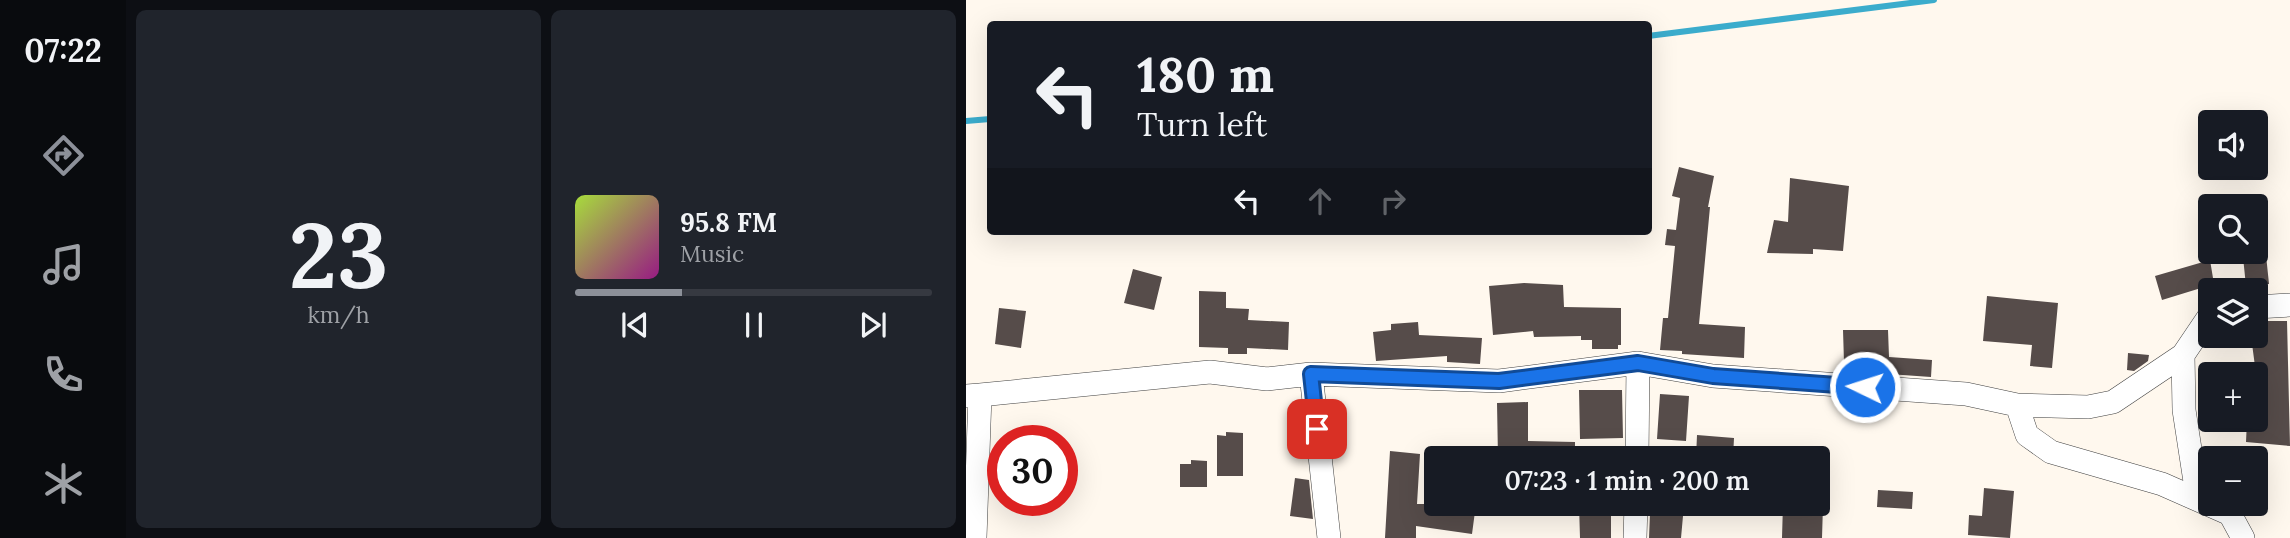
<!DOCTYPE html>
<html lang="en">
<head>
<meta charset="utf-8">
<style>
	body { margin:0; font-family:Lora,serif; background:#20242c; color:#f1f3f6; height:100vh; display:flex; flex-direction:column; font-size:26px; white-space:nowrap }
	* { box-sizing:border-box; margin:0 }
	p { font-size:23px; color:#9ea1a6 }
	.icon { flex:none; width:38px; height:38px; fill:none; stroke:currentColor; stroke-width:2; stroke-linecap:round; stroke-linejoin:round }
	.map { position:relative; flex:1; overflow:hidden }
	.panel { display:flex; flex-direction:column; gap:10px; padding:10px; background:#0d0f14; width:840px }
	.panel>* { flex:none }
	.banner { position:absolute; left:21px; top:21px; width:665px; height:214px; border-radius:7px; box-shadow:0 7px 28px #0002; background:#171b24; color:#f1f3f6; overflow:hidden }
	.fabs { position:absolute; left:1232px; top:110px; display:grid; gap:14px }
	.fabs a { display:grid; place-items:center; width:70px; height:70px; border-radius:7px; background:#171b24; box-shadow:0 7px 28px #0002; font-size:35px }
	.speed { position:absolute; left:21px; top:425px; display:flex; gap:14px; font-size:35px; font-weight:700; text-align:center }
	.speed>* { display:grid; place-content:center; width:91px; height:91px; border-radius:50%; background:#171b24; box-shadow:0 7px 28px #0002; line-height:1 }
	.speed .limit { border:10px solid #d22; background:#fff; color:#111 }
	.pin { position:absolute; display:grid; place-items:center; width:60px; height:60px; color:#fff; margin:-30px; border-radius:14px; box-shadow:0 4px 10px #0006 }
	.me { position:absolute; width:77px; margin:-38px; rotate:274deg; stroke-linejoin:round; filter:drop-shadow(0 0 5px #0008) }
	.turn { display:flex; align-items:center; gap:24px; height:147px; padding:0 35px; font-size:32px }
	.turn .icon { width:91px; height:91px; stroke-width:2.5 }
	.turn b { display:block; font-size:49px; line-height:60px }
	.lanes { display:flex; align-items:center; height:66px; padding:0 35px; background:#0003; justify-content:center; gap:35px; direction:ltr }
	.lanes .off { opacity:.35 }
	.panel .tile { flex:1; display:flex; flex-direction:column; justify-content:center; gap:10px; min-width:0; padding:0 24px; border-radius:10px; background:#20242c }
	.panel .dial { align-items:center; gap:0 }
	.dial b { font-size:91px; line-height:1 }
	.song { display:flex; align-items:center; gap:21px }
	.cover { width:84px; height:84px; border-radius:10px; background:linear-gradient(135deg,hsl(80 70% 55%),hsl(310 70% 35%)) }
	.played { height:7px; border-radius:4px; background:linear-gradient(90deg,#8c9099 30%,#363941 30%) }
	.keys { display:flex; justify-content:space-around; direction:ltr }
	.panel .tiles { flex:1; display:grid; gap:10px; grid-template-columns:repeat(2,1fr) }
	.trip { position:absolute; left:458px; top:446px; width:406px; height:70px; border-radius:7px; background:#171b24; box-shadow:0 7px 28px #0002; font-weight:600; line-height:70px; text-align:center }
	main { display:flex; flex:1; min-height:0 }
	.menu { display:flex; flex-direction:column; width:126px; justify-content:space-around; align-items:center; background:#090b0e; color:#9ea1a6 }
	.menu .icon { width:49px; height:49px }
	.menu .active { color:#8c9099 }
	.menu b { font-size:32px; color:#f1f3f6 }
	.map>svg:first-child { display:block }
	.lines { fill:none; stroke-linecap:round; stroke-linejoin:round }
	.stream { stroke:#3baccc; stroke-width:6 }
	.building { fill:#564c4a }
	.minor-casing { stroke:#404040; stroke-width:24 }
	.minor { stroke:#fff; stroke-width:23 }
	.route-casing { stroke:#114b97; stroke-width:18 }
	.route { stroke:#1a73e8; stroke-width:12 }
</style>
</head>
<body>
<main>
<nav class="menu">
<b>07:22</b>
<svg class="icon active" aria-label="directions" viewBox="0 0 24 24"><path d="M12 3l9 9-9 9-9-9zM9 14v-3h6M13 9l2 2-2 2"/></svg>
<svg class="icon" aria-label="music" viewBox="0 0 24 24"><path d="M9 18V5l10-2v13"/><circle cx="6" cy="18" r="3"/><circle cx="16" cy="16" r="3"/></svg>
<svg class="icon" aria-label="phone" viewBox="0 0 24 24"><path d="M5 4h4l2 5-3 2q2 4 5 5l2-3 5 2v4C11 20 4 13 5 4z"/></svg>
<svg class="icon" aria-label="climate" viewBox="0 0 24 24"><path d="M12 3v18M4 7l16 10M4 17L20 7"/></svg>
</nav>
<section class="panel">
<div class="tiles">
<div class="tile dial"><b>23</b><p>km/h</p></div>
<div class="tile">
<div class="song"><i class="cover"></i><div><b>95.8 FM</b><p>Music</p></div></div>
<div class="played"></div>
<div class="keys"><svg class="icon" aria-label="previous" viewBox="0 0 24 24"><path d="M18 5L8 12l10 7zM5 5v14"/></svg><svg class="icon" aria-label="pause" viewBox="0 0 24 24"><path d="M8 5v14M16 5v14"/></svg><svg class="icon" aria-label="next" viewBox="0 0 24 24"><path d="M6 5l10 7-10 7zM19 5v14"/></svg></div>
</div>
</div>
</section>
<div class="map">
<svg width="1324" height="538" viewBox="0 0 1324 538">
	<rect width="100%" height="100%" fill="#fff8ee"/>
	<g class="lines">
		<path class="stream" d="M 682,36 L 968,0
			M 0,121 L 24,119"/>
	</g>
	<path class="building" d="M 713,167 L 748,176 L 742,207 L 744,207 L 733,324 L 779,327 L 778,358 L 716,354 L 716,351 L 694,350 L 697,318 L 702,318 L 709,246 L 699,245 L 701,229 L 710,230 L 714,198 L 706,196 Z
		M 824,178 L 883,186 L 877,251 L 847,249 L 847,254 L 801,253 L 808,220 L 822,222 Z
		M 1300,255 L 1303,284 L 1280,286 L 1277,257 Z
		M 1244,260 L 1248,284 L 1196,300 L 1189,276 Z
		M 167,269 L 196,277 L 188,310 L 158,303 Z
		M 558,283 L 597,285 L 598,307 L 655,308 L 655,345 L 652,345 L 652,349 L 626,349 L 626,340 L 615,340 L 615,336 L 568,337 L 567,331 L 527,335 L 523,286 Z
		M 233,291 L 260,292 L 260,308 L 283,309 L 282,320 L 323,322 L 322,350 L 281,348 L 281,354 L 262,354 L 262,348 L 233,347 Z
		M 1021,296 L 1092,303 L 1086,368 L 1064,366 L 1066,345 L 1017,341 Z
		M 33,308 L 60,311 L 55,348 L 29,344 Z
		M 1290,321 L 1321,321 L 1324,446 L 1280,442 L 1281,420 L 1290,420 L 1290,374 L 1285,336 L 1290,336 Z
		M 452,322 L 453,335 L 516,338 L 514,364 L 481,362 L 481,356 L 410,361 L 407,332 L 425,330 L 425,324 Z
		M 877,330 L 922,330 L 923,357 L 966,360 L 965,377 L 908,373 L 909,362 L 878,362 Z
		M 1162,353 L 1183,355 L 1182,361 L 1168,371 L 1161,370 Z
		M 613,390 L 656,390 L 657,438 L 614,439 Z
		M 694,394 L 723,396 L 720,441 L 691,439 Z
		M 562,402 L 562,441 L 609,442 L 609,458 L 532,458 L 531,403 Z
		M 260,432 L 277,433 L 277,476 L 251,476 L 251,435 L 260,436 Z
		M 731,435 L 768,438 L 767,458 L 730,458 Z
		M 424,451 L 454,454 L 451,504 L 510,504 L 506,534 L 450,526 L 450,538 L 419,538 Z
		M 225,460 L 241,461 L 241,487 L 214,487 L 214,464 L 225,464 Z
		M 329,478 L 343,480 L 347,519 L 324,516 Z
		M 1018,488 L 1048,491 L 1044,538 L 1002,535 L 1003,515 L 1016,516 Z
		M 912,490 L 947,492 L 946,509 L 911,507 Z
		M 613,504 L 645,504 L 645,538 L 614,538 Z
		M 817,504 L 857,505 L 856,538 L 816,538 Z
		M 684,514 L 717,516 L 715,538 L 683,538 Z"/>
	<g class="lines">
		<g class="minor-casing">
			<path id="minor" d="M 1290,307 L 1324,305
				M 1217,355 L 1218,410 L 1230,488 L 1244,499
				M 345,374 L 533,381 L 672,363 L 747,376 L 1000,394 L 1051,405 L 1122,407 L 1147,402 L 1217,355 L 1244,315
				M 14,395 L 244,372 L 301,379 L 345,374 L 363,538
				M 0,396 L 14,395 L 9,538
				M 1051,405 L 1061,435 L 1085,452 L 1196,484 L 1264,514
				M 671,458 L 672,363
				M 1252,505 L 1264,514 L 1277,538
				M 669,538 L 670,504"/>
		</g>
		<use href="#minor" class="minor"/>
	</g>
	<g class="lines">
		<g class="route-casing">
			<path id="route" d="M 351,429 L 345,374 L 533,381 L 672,363 L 747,376 L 899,387"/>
		</g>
		<use href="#route" class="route"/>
	</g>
</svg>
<div class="fabs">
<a><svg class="icon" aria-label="sound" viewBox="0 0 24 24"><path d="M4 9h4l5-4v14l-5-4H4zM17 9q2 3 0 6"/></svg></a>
<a><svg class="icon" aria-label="search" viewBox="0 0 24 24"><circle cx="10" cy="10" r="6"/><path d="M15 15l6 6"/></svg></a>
<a><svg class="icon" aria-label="layers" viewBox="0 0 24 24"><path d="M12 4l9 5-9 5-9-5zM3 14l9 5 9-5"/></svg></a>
<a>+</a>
<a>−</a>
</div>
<div class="speed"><div class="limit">30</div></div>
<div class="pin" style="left:351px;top:429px;background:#d93025"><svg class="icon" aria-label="arrive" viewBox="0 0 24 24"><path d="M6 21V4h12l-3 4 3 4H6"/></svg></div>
<svg class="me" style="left:899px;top:387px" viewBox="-20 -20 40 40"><circle r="17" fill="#1a73e8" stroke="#fff" stroke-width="3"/><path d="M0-11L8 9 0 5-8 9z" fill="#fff"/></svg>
<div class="trip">07:23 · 1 min · 200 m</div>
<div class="banner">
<div class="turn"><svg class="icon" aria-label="left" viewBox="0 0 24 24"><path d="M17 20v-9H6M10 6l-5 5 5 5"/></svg><div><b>180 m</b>Turn left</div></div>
<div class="lanes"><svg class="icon" aria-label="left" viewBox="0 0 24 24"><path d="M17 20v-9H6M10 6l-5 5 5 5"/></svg><svg class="icon off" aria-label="ahead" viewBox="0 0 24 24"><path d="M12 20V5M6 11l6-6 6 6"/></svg><svg class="icon off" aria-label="right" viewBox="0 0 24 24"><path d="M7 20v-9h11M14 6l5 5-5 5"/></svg></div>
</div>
</div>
</main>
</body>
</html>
